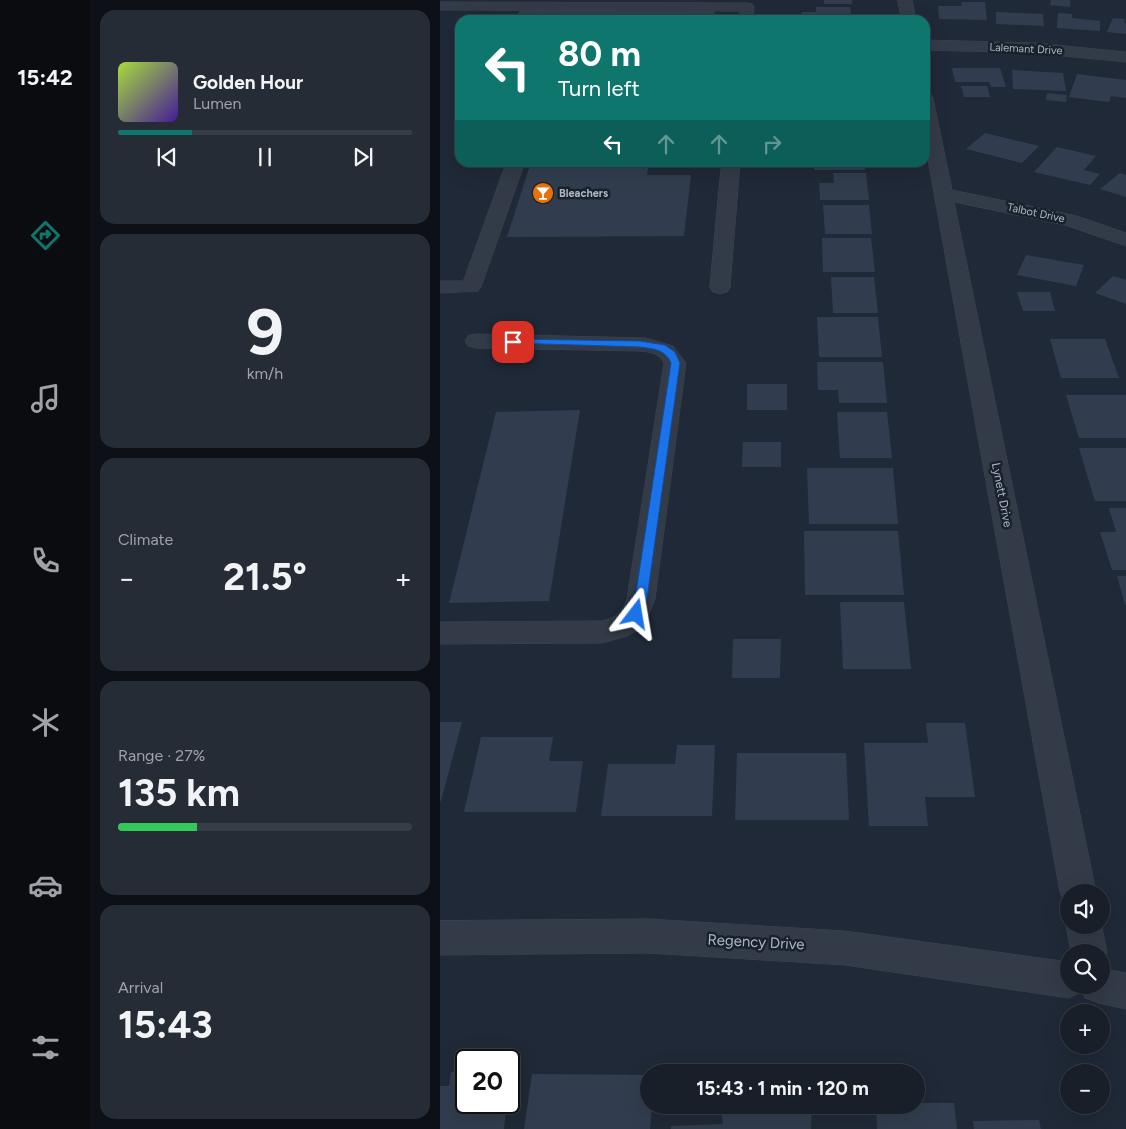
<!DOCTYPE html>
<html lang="en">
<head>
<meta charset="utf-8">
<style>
	body { margin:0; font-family:Figtree,sans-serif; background:#252c35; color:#f1f3f6; height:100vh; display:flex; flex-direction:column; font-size:19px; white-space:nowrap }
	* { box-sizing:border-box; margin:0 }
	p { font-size:16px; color:#9fa2a8 }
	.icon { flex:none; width:28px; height:28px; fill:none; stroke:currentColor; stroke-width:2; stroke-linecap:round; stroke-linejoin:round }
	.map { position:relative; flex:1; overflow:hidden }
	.drawer { display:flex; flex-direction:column; gap:10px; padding:10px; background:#0d1117; width:350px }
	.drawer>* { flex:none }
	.banner { position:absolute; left:15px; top:15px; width:475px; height:152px; border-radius:15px; box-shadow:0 5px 20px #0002,0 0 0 1px #363d46; background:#0f766e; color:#fff; overflow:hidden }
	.fabs { position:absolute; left:620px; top:884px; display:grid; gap:10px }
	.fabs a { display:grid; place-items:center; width:50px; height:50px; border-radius:50%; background:#181f29; box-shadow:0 5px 20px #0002,0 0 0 1px #363d46; font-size:25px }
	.speed { position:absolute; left:15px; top:1049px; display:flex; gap:10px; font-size:25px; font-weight:700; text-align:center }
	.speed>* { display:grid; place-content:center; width:65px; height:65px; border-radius:50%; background:#181f29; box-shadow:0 5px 20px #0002,0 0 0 1px #363d46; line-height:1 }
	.speed .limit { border:2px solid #111; border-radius:8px; background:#fff; color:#111 }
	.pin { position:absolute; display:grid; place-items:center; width:42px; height:42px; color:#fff; margin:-21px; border-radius:10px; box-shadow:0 2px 8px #0006 }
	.me { position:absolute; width:55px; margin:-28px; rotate:14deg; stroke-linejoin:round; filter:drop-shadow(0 0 4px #0008) }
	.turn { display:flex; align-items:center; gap:18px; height:105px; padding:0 20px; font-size:22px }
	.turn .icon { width:65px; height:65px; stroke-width:2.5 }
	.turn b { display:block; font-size:35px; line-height:42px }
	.lanes { display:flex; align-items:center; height:48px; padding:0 20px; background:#0003; justify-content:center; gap:25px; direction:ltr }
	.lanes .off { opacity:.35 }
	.big { font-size:38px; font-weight:700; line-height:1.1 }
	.drawer .tile { flex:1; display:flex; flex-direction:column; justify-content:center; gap:8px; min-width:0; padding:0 18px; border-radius:15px; background:#252c35 }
	.drawer .dial { align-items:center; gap:0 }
	.dial b { font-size:65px; line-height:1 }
	.song { display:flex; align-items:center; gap:15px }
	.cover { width:60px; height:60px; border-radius:8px; background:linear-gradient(135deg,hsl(80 70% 55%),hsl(260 70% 35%)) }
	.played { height:5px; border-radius:2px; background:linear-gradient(90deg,#0f766e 25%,#363d46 25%) }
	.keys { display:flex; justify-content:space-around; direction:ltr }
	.heat { display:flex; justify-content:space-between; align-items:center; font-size:28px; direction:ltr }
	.charge { height:8px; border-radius:4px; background:linear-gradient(90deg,#34c759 27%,#363d46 0) }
	.trip { position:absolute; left:200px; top:1064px; width:285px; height:50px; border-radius:25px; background:#181f29; box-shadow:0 5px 20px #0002,0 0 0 1px #363d46; font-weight:700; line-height:50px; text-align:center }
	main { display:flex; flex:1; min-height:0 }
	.tabs { display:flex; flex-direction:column; width:90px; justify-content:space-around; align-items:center; background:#0a0c10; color:#9fa2a8 }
	.tabs .icon { width:35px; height:35px }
	.tabs .on { color:#0f766e }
	.tabs b { font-size:22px; color:#f1f3f6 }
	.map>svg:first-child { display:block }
	.building { fill:#313d4e }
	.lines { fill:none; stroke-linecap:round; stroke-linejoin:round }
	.minor-casing { stroke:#3d4551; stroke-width:1 }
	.minor { fill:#333b48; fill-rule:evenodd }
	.route { fill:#1a73e8; stroke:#114b97 }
	.labels { text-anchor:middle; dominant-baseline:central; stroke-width:5; stroke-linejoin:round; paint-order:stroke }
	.far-street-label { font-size:11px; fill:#adb6c5; stroke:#19212c }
	.far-poi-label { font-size:11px; font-weight:bold; fill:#adb6c5; stroke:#19212c; text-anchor:start }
	.street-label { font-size:12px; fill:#adb6c5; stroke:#19212c }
	.near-street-label { font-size:15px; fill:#adb6c5; stroke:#19212c }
</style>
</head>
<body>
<main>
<nav class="tabs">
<b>15:42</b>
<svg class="icon on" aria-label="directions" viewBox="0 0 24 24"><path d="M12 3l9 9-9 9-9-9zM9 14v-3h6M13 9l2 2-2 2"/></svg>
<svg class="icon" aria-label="music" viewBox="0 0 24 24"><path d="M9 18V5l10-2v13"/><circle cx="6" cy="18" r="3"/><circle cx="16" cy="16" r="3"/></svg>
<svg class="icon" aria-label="phone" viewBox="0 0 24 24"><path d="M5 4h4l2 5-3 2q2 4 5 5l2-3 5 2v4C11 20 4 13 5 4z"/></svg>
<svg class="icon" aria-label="climate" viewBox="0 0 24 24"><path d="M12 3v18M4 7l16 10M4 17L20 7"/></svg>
<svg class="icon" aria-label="car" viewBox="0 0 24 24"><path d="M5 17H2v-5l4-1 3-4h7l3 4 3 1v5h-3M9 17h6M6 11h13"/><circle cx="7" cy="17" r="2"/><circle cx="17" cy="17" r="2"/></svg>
<svg class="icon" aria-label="filters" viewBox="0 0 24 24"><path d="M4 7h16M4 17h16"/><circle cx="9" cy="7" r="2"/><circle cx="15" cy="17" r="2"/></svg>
</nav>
<section class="drawer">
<div class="tile">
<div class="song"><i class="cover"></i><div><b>Golden Hour</b><p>Lumen</p></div></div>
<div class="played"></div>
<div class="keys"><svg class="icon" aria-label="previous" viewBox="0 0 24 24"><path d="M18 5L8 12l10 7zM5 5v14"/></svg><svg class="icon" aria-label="pause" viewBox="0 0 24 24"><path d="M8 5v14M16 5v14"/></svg><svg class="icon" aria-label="next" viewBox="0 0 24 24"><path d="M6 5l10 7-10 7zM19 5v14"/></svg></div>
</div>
<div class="tile dial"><b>9</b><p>km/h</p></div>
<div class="tile"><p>Climate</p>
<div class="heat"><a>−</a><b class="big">21.5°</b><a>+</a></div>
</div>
<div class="tile"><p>Range · 27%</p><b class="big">135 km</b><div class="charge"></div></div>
<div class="tile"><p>Arrival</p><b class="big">15:43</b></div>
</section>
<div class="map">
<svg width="686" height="1129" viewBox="0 0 686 1129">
	<rect width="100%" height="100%" fill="#202937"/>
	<path class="building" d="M 384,0 L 412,0 L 412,4 L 384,4 Z
		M 611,0 L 630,0 L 630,7 L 610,5 Z
		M 521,2 L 545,2 L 547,20 L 499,19 L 498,6 L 522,6 Z
		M 376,7 L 410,7 L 412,20 L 362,20 L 362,12 L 376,12 Z
		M 275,9 L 274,20 L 75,20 L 80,10 Z
		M 556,12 L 603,14 L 604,26 L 556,24 Z
		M 618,13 L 632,14 L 632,18 L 660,21 L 660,31 L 617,28 Z
		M 673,18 L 685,19 L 684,23 L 686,23 L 686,34 L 667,32 Z
		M 512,68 L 560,68 L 566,87 L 551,87 L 549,82 L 515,82 Z
		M 572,70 L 623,73 L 626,91 L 573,89 Z
		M 637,74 L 686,80 L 686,98 L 671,96 L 669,102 L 629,97 Z
		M 521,86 L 547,86 L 550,97 L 524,97 Z
		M 607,93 L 627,95 L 626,102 L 606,100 Z
		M 545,133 L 599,146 L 582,163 L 526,149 Z
		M 617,147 L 656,156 L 644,170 L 660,174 L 650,185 L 594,172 Z
		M 91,162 L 209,162 L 207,175 L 251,175 L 244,236 L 67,237 Z
		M 374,162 L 425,162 L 425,170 L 374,170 Z
		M 393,173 L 426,173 L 429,200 L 380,200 L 379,183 L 394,183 Z
		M 680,173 L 686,175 L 686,197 L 660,189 Z
		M 383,205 L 429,205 L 432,234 L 385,234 Z
		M 382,238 L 431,238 L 435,272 L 383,272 Z
		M 586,255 L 644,265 L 636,286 L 577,275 Z
		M 673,276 L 686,280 L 686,304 L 655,293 Z
		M 391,277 L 434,277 L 438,313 L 393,313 Z
		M 577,292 L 610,292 L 615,311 L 583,311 Z
		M 377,317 L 438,317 L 442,357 L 379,357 Z
		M 610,339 L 665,339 L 679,378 L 621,378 Z
		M 377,362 L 443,362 L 447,403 L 399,403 L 398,390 L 378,390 Z
		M 307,384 L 347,384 L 347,410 L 307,410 Z
		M 626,395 L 686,395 L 686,438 L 639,438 Z
		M 140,410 L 109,601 L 9,603 L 56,412 Z
		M 397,412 L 447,412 L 452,458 L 400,458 Z
		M 303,442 L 341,442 L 341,467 L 302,467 Z
		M 639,448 L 686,448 L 686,501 L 655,501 Z
		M 367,468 L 453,468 L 458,524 L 369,524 Z
		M 669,508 L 686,508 L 686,570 L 672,570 L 660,532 L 676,532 Z
		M 364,531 L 458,531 L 464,595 L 365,595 Z
		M 677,576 L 686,576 L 686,605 L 685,605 Z
		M 400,602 L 464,602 L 471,669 L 403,669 Z
		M 293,639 L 341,639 L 340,678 L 292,678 Z
		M 0,722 L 22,722 L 1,801 L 0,801 Z
		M 486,723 L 525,723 L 535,797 L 485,797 L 488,826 L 429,826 L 424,743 L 488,743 Z
		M 41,737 L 113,737 L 109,761 L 143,761 L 136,812 L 24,812 Z
		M 237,745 L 275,745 L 272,816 L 161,816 L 168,764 L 235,764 Z
		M 297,753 L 406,753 L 409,820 L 295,820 Z
		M 11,1072 L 26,1072 L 26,1102 L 67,1102 L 64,1129 L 0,1129 L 0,1086 L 9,1086 Z
		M 92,1074 L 209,1075 L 209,1105 L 212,1105 L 210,1129 L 84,1129 Z
		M 476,1103 L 514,1103 L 517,1129 L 437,1129 L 436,1105 L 476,1105 Z
		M 285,1105 L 372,1105 L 371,1129 L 231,1129 L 231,1126 L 283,1124 L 281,1108 Z
		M 599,1120 L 601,1129 L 534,1129 L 533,1121 Z"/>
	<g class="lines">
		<g class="minor-casing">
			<path id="minor" d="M 458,0 L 472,0 L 476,20 L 462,20 Z
				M 0,2 L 307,3 L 312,4 L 314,7 L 313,20 L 299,20 L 300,11 L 0,10 Z
				M 485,40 L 594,43 L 686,52 L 686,62 L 594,53 L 485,50 Z
				M 485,93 L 491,95 L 493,98 L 512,190 L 637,216 L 686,233 L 686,246 L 625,225 L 514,202 L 656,892 L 629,892 L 629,904 L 625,903 L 620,892 L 485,143 Z
				M 67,162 L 85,162 L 41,287 L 38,291 L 0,293 L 0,281 L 23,281 Z
				M 282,162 L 300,162 L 290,288 L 287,292 L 280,294 L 273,292 L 270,288 Z
				M 36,334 L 206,338 L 233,346 L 246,363 L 215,599 L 209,614 L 198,630 L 187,636 L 162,643 L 0,644 L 0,622 L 162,621 C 176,618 182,612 187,599 L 224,363 C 219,353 210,352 200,351 L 36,348 L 28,346 L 25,341 L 28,336 Z
				M 208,919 L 405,931 L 629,962 L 629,985 L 661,985 L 661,968 L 686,973 L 686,1009 L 658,1003 L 645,998 L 642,992 L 629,998 L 405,965 L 208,953 L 0,955 L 0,921 Z
				M 629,919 L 629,925 L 661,925 L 661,923 L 667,952 L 662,964 L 661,952 L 631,952 L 626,925 Z"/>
		</g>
		<use href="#minor" class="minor"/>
	</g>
	<path class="route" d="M 73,339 L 200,341 L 225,345 L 235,352 L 240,363 L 207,599 L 201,617 L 192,617 L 190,614 L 195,599 L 231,363 C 225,349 213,349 200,347 L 70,343 L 70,340 Z"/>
	<defs>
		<g id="bar-disc" transform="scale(1.125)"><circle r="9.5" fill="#e8710a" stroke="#19212c"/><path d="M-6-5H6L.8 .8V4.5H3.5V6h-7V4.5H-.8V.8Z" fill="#fff"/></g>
	</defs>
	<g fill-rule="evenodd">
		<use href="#bar-disc" x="103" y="193"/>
	</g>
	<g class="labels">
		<g class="far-street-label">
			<text transform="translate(586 49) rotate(3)">Lalemant Drive</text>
			<text transform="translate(596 213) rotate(12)">Talbot Drive</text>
		</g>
		<g class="far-poi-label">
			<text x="119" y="193">Bleachers</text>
		</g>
		<g class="street-label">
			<text transform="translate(562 495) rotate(79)">Lynett Drive</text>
		</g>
		<g class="near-street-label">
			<text transform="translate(316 942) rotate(3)">Regency Drive</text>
		</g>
	</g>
</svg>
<div class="fabs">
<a><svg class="icon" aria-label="sound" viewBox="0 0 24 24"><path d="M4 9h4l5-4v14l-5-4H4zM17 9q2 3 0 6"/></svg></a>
<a><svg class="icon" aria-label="search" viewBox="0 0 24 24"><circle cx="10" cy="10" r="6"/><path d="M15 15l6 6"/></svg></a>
<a>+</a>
<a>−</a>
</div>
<div class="speed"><div class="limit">20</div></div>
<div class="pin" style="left:73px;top:342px;background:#d93025"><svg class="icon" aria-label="arrive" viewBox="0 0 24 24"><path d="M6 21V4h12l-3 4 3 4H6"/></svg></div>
<svg class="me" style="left:196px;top:614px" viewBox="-20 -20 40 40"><path d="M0-17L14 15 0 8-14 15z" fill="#1a73e8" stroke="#fff" stroke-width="4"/></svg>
<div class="trip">15:43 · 1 min · 120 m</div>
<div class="banner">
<div class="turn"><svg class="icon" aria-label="left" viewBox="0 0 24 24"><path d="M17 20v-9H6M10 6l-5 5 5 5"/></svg><div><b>80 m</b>Turn left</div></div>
<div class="lanes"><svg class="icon" aria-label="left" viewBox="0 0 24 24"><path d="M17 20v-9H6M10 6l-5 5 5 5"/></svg><svg class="icon off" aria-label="ahead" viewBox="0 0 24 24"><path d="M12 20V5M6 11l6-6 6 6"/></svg><svg class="icon off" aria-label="ahead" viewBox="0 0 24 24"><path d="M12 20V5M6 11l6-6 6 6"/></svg><svg class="icon off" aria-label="right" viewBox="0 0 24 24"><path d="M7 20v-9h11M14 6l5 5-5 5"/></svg></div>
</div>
</div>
</main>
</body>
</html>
